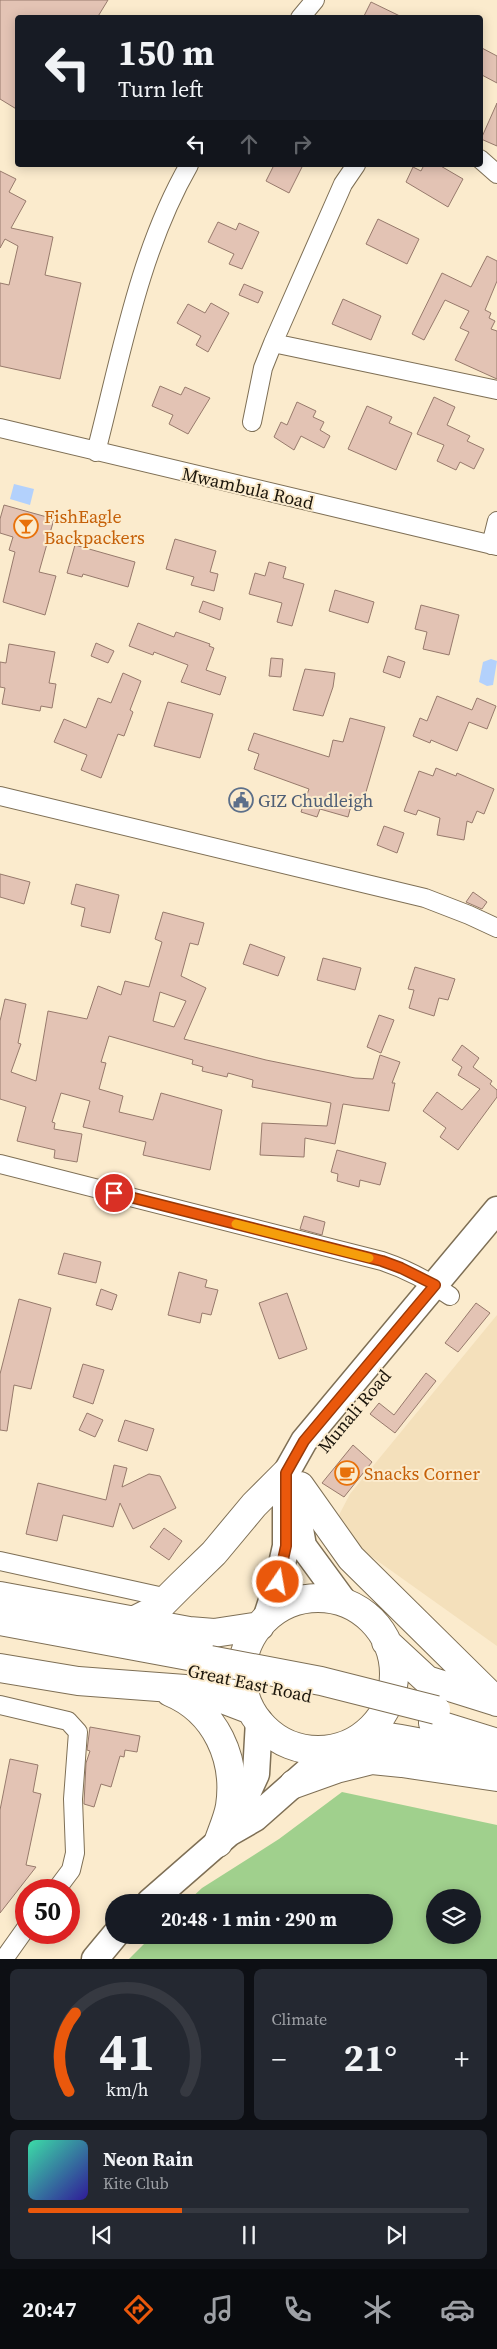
<!DOCTYPE html>
<html lang="en">
<head>
<meta charset="utf-8">
<style>
	body { margin:0; font-family:"Source Serif 4",serif; background:#242831; color:#f1f3f6; height:100vh; display:flex; flex-direction:column; font-size:19px; white-space:nowrap }
	* { box-sizing:border-box; margin:0 }
	p { font-size:16px; color:#9ea1a6 }
	.icon { flex:none; width:28px; height:28px; fill:none; stroke:currentColor; stroke-width:2; stroke-linecap:round; stroke-linejoin:round }
	.map { position:relative; height:1959px; overflow:hidden }
	.drawer { display:flex; flex-direction:column; gap:10px; padding:10px; background:#0d0f14; flex:1 }
	.drawer>* { flex:none }
	.banner { position:absolute; left:15px; top:15px; width:468px; height:152px; border-radius:5px; box-shadow:0 2px 12px #0003; background:#171b24; color:#f1f3f6; overflow:hidden }
	.controls { position:absolute; left:426px; top:1889px; display:grid; gap:10px }
	.controls a { display:grid; place-items:center; width:55px; height:55px; border-radius:50%; background:#171b24; box-shadow:0 2px 12px #0003; font-size:25px }
	.speed { position:absolute; left:15px; top:1879px; display:flex; gap:10px; font-size:25px; font-weight:700; text-align:center }
	.speed>* { display:grid; place-content:center; width:65px; height:65px; border-radius:50%; background:#171b24; box-shadow:0 2px 12px #0003; line-height:1 }
	.speed .limit { border:8px solid #d22; background:#fff; color:#111 }
	.pin { position:absolute; display:grid; place-items:center; width:42px; height:42px; color:#fff; margin:-21px; border:2px solid #fff; border-radius:50%; box-shadow:0 1px 5px #0007 }
	.me { position:absolute; width:55px; margin:-28px; rotate:12deg; stroke-linejoin:round; filter:drop-shadow(0 0 4px #0008) }
	.turn { display:flex; align-items:center; gap:18px; height:105px; padding:0 20px; font-size:22px }
	.turn .icon { width:65px; height:65px; stroke-width:2.5 }
	.turn b { display:block; font-size:35px; line-height:42px }
	.lanes { display:flex; align-items:center; height:48px; padding:0 20px; background:#0003; justify-content:center; gap:25px; direction:ltr }
	.lanes .off { opacity:.35 }
	.big { font-size:38px; font-weight:700; line-height:1.1 }
	.drawer .card { flex:1; display:flex; flex-direction:column; justify-content:center; gap:8px; min-width:0; padding:0 18px; border-radius:8px; background:#242831 }
	.drawer .dial { align-items:center; gap:0 }
	.dial svg { height:130px; overflow:visible; fill:none; stroke:#363941; stroke-width:7; stroke-linecap:round; text-anchor:middle }
	.dial text { fill:#f1f3f6; stroke:none }
	.song { display:flex; align-items:center; gap:15px }
	.cover { width:60px; height:60px; border-radius:8px; background:linear-gradient(135deg,hsl(160 70% 55%),hsl(250 70% 35%)) }
	.played { height:5px; border-radius:2px; background:linear-gradient(90deg,#ea580c 35%,#363941 35%) }
	.keys { display:flex; justify-content:space-around; direction:ltr }
	.heat { display:flex; justify-content:space-between; align-items:center; font-size:28px; direction:ltr }
	.drawer .tiles { flex:1; display:grid; gap:10px; grid-template-columns:1fr 1fr }
	.card:last-child { grid-column:span 2 }
	.trip { position:absolute; left:105px; top:1894px; width:288px; height:50px; border-radius:25px; background:#171b24; box-shadow:0 2px 12px #0003; font-weight:700; line-height:50px; text-align:center }
	.tabs { display:flex; height:80px; justify-content:space-around; align-items:center; background:#090b0e; color:#9ea1a6 }
	.tabs .icon { width:35px; height:35px }
	.tabs .selected { color:#ea580c }
	.tabs b { font-size:22px; color:#f1f3f6 }
	.map>svg:first-child { display:block }
	.built { fill:#f4e0bb }
	.green { fill:#a0d08d; fill-rule:evenodd }
	.water { fill:#b3d1fc }
	.building { fill:#e3c3b4; stroke:#977a6c; fill-rule:evenodd }
	.lines { fill:none; stroke-linecap:round; stroke-linejoin:round }
	.street-casing { stroke:#7e6f55; stroke-width:20 }
	.secondary-casing { stroke:#7e6f55; stroke-width:29 }
	.primary-casing { stroke:#7e6f55; stroke-width:30 }
	.street { stroke:#fff; stroke-width:18 }
	.secondary { stroke:#fff; stroke-width:26 }
	.primary { stroke:#fff; stroke-width:28 }
	.primary-bridge-casing { stroke:#7e6f55; stroke-width:30; stroke-linecap:butt }
	.primary-bridge { stroke:#fff; stroke-width:28 }
	.route-casing { stroke:#983908; stroke-width:12 }
	.route { stroke:#ea580c; stroke-width:9 }
	.slow { stroke:#f59e0b; stroke-width:9 }
	.labels { text-anchor:middle; dominant-baseline:central; stroke-width:4; stroke-linejoin:round; paint-order:stroke }
	.street-label { font-size:18px; fill:#1c160c; stroke:#fbebcd }
	.food-label { font-size:18px; fill:#c56008; stroke:#fbebcd; text-anchor:start }
	.service-label { font-size:18px; fill:#4e5e75; stroke:#fbebcd; text-anchor:start }
</style>
</head>
<body>
<div class="map">
<svg width="497" height="1959" viewBox="0 0 497 1959">
	<rect width="100%" height="100%" fill="#fbebcd"/>
	<path class="built" d="M 497,1315 L 497,1646 L 358,1547 L 338,1517 L 350,1494 Z"/>
	<path class="green" d="M 342,1792 L 497,1825 L 497,1959 L 129,1959 L 153,1935 L 384,1935 L 384,1902 L 187,1902 L 202,1888 L 279,1839 ZM 435,1898 L 472,1898 L 472,1935 L 435,1935 Z"/>
	<path class="water" d="M 14,484 L 34,489 L 30,505 L 10,499 Z
		M 491,659 L 497,661 L 493,685 L 487,686 L 479,682 L 483,662 Z"/>
	<path class="building" d="M 0,0 L 108,0 L 97,18 L 18,18 L 18,110 L 0,99 Z
		M 371,2 L 404,18 L 363,18 Z
		M 480,47 L 497,56 L 497,83 L 480,74 Z
		M 497,103 L 497,146 L 481,139 Z
		M 274,165 L 303,165 L 289,193 L 266,181 Z
		M 424,165 L 439,165 L 463,179 L 448,207 L 406,182 L 413,167 L 421,171 Z
		M 0,171 L 16,179 L 9,192 L 26,201 L 11,228 L 53,237 L 45,275 L 81,283 L 60,379 L 0,366 L 0,283 L 9,285 L 18,246 L 5,239 L 0,248 Z
		M 378,219 L 419,239 L 407,264 L 366,244 Z
		M 218,222 L 236,230 L 239,223 L 259,232 L 242,269 L 229,264 L 234,254 L 208,242 Z
		M 487,256 L 497,261 L 497,281 L 485,310 L 491,313 L 489,318 L 495,321 L 491,329 L 497,331 L 497,379 L 455,360 L 469,332 L 460,328 L 469,311 L 445,300 L 424,340 L 412,334 L 442,273 L 471,287 Z
		M 244,284 L 263,292 L 258,303 L 239,295 Z
		M 343,299 L 381,316 L 371,340 L 332,324 Z
		M 211,303 L 229,313 L 208,352 L 196,345 L 201,336 L 177,323 L 188,304 L 205,313 Z
		M 160,386 L 181,395 L 185,387 L 210,398 L 188,434 L 169,424 L 173,415 L 152,406 Z
		M 434,397 L 455,407 L 447,425 L 470,436 L 467,441 L 484,449 L 474,469 L 460,462 L 456,470 L 437,461 L 444,445 L 417,434 Z
		M 297,402 L 316,411 L 313,417 L 324,422 L 320,430 L 330,436 L 324,448 L 301,436 L 294,450 L 274,437 L 281,422 L 287,425 Z
		M 367,406 L 392,417 L 389,423 L 412,433 L 396,470 L 348,449 Z
		M 4,505 L 54,519 L 39,572 L 56,576 L 45,615 L 3,602 L 15,552 L 9,550 L 13,537 L 0,533 L 0,519 Z
		M 175,539 L 216,551 L 210,572 L 218,574 L 214,591 L 191,585 L 194,577 L 166,569 Z
		M 75,545 L 135,562 L 128,587 L 83,574 L 82,577 L 67,573 Z
		M 269,562 L 286,567 L 283,578 L 304,584 L 292,626 L 277,622 L 282,603 L 249,594 L 255,573 L 265,576 Z
		M 335,590 L 374,602 L 368,623 L 329,611 Z
		M 203,601 L 223,608 L 220,620 L 199,612 Z
		M 421,605 L 459,615 L 449,655 L 423,649 L 427,632 L 415,629 Z
		M 138,623 L 174,637 L 176,632 L 210,644 L 209,646 L 214,648 L 206,670 L 226,677 L 220,695 L 181,682 L 188,665 L 154,652 L 153,655 L 129,646 Z
		M 96,643 L 114,651 L 108,663 L 91,656 Z
		M 9,644 L 55,652 L 49,683 L 56,684 L 52,708 L 41,706 L 40,711 L 2,704 L 5,688 L 0,687 L 0,662 L 6,663 Z
		M 388,656 L 405,662 L 400,678 L 383,672 Z
		M 271,658 L 283,659 L 281,677 L 269,676 Z
		M 305,669 L 335,673 L 333,687 L 323,716 L 293,710 Z
		M 123,673 L 141,681 L 130,710 L 133,712 L 124,736 L 118,734 L 101,778 L 81,770 L 87,755 L 54,742 L 64,719 L 86,728 L 98,698 L 111,703 Z
		M 437,696 L 472,710 L 477,698 L 496,706 L 487,729 L 469,722 L 457,751 L 431,740 L 430,743 L 413,736 L 420,718 L 427,721 Z
		M 168,702 L 213,714 L 200,758 L 154,746 Z
		M 350,718 L 385,727 L 361,809 L 351,806 L 348,817 L 320,809 L 317,817 L 301,812 L 309,789 L 254,769 L 259,754 L 248,750 L 254,733 L 329,757 L 333,740 L 343,742 Z
		M 436,768 L 456,776 L 457,773 L 494,789 L 484,814 L 477,811 L 472,823 L 467,821 L 464,840 L 437,835 L 440,818 L 418,810 L 416,815 L 404,811 L 419,771 L 433,776 Z
		M 384,826 L 404,833 L 397,853 L 377,845 Z
		M 0,874 L 30,882 L 24,904 L 0,897 Z
		M 76,884 L 119,895 L 110,933 L 81,926 L 85,908 L 71,904 Z
		M 473,892 L 487,902 L 482,909 L 466,902 Z
		M 163,912 L 204,923 L 198,945 L 190,943 L 181,976 L 206,988 L 184,1039 L 266,1060 L 355,1078 L 373,1079 L 380,1055 L 400,1062 L 392,1083 L 395,1083 L 389,1111 L 343,1104 L 335,1144 L 305,1138 L 304,1157 L 260,1155 L 262,1123 L 327,1126 L 331,1103 L 252,1087 L 253,1080 L 228,1073 L 227,1077 L 202,1071 L 203,1067 L 192,1064 L 193,1060 L 109,1036 L 101,1062 L 106,1063 L 99,1089 L 123,1096 L 119,1112 L 153,1120 L 161,1093 L 222,1110 L 210,1170 L 143,1155 L 146,1142 L 83,1127 L 90,1101 L 61,1093 L 52,1122 L 55,1123 L 54,1129 L 82,1134 L 77,1162 L 54,1158 L 55,1150 L 17,1141 L 26,1107 L 0,1099 L 0,1021 L 5,999 L 26,1004 L 18,1043 L 21,1044 L 11,1072 L 36,1081 L 48,1011 L 87,1019 L 98,986 L 121,995 L 125,981 L 149,987 L 162,942 L 155,939 ZM 160,992 L 186,1001 L 174,1027 L 153,1021 Z
		M 250,944 L 285,957 L 278,976 L 243,964 Z
		M 323,958 L 361,968 L 355,990 L 317,980 Z
		M 415,967 L 455,979 L 448,1000 L 439,998 L 434,1016 L 409,1008 L 414,990 L 408,989 Z
		M 379,1015 L 394,1020 L 381,1053 L 367,1047 Z
		M 462,1045 L 479,1058 L 473,1067 L 492,1081 L 490,1084 L 497,1090 L 497,1097 L 458,1150 L 440,1137 L 446,1128 L 423,1111 L 437,1092 L 462,1110 L 480,1089 L 458,1075 L 462,1067 L 452,1060 Z
		M 337,1150 L 386,1163 L 380,1185 L 360,1180 L 359,1187 L 337,1181 L 338,1174 L 331,1172 Z
		M 304,1216 L 325,1222 L 322,1235 L 300,1229 Z
		M 64,1253 L 101,1262 L 96,1283 L 58,1274 Z
		M 179,1272 L 207,1280 L 205,1287 L 218,1290 L 211,1315 L 202,1313 L 200,1323 L 168,1315 Z
		M 101,1289 L 117,1295 L 112,1310 L 96,1305 Z
		M 287,1293 L 307,1349 L 279,1359 L 259,1303 Z
		M 19,1299 L 51,1308 L 31,1389 L 14,1385 L 7,1431 L 0,1430 L 0,1374 Z
		M 476,1303 L 490,1313 L 458,1352 L 445,1343 Z
		M 83,1364 L 104,1370 L 93,1404 L 73,1397 Z
		M 426,1373 L 436,1381 L 395,1433 L 370,1414 L 379,1403 L 394,1415 Z
		M 87,1413 L 103,1420 L 95,1437 L 79,1430 Z
		M 125,1420 L 154,1429 L 147,1451 L 118,1441 Z
		M 353,1445 L 372,1462 L 344,1497 L 322,1483 Z
		M 114,1465 L 127,1468 L 122,1487 L 149,1474 L 160,1476 L 176,1508 L 133,1529 L 120,1503 L 113,1527 L 63,1515 L 57,1541 L 26,1534 L 38,1483 L 106,1500 Z
		M 164,1528 L 182,1541 L 169,1560 L 150,1547 Z
		M 90,1727 L 140,1736 L 137,1752 L 125,1750 L 124,1757 L 120,1756 L 111,1787 L 101,1784 L 94,1807 L 84,1804 L 86,1763 L 90,1751 L 87,1750 Z
		M 10,1759 L 38,1765 L 33,1792 L 41,1794 L 26,1865 L 36,1867 L 0,1913 L 0,1810 Z"/>
	<g class="lines">
		<g class="street-casing">
			<path id="street" d="M 300,18 L 315,0
				M 480,159 L 497,174
				M 273,343 L 497,390
				M 252,422 L 263,368 L 273,343 L 343,184 L 356,165
				M 0,428 L 497,546
				M 96,452 C 121,356 139,252 189,165
				M 491,545 L 497,521
				M 0,796 L 425,898 L 469,915 L 497,928
				M 0,1164 L 382,1261 C 406,1269 429,1281 450,1296
				M 0,1561 L 168,1598
				M 0,1705 L 68,1721 L 78,1732 L 73,1799 L 75,1853 L 71,1870 L 56,1890
				M 4,1959 L 26,1928"/>
		</g>
		<g class="secondary-casing">
			<path id="secondary" d="M 297,1512 L 303,1546 L 344,1602
				M 266,1619 L 278,1582 L 286,1546 L 286,1473 L 304,1441 L 497,1210
				M 229,1833 L 256,1774 L 259,1721
				M 150,1902 L 229,1833 L 255,1818 L 333,1749
				M 95,1959 L 115,1935"/>
		</g>
		<g class="primary-casing">
			<path id="primary" d="M 300,1486 L 351,1558 L 497,1702
				M 0,1596 L 189,1631 L 214,1633 L 260,1626
				M242 1674a76 76 0 1 1 152 0a76 76 0 1 1-152 0Z
				M 0,1621 L 210,1660
				M 133,1621 L 157,1609 L 180,1586 L 214,1553 L 254,1505 L 286,1473
				M 386,1642 L 427,1680 L 494,1701
				M 0,1668 L 78,1681 L 185,1689 L 217,1697 L 251,1710
				M 170,1692 C 216,1711 237,1759 230,1806 C 228,1818 222,1831 218,1843
				M 433,1723 L 497,1743
				M 365,1734 C 409,1739 453,1748 494,1765
				M 294,1784 L 336,1769 L 372,1760 L 402,1763 L 497,1777"/>
		</g>
		<use href="#street" class="street"/>
		<use href="#secondary" class="secondary"/>
		<use href="#primary" class="primary"/>
		<g class="primary-bridge-casing">
			<path id="primary-bridge" d="M 210,1660 L 321,1681 L 436,1710"/>
		</g>
		<use href="#primary-bridge" class="primary-bridge"/>
	</g>
	<g class="lines">
		<g class="route-casing">
			<path id="route" d="M 114,1193 L 382,1261 L 401,1268 L 435,1285 L 304,1441 L 286,1473 L 286,1546 L 278,1582"/>
		</g>
		<use href="#route" class="route"/>
		<path class="slow" d="M 236,1224 L 369,1258"/>
	</g>
	<defs>
		<g id="bar-ring" transform="scale(1.25)"><circle r="9.5" fill="#fbebcd" stroke="#e8710a" stroke-width="1.5"/><path d="M-6-5H6L.8 .8V4.5H3.5V6h-7V4.5H-.8V.8Z" fill="#e8710a"/></g>
		<g id="civic-ring" transform="scale(1.25)"><circle r="9.5" fill="#fbebcd" stroke="#5c6f8a" stroke-width="1.5"/><path d="M-.6-6.5H3V-4.5H.6V-3L4-1V1h2V6H-6V1h2V-1L-.6-3ZM-1.2 2.5V6h2.4V2.5Z" fill="#5c6f8a"/></g>
		<g id="cafe-ring" transform="scale(1.25)"><circle r="9.5" fill="#fbebcd" stroke="#e8710a" stroke-width="1.5"/><path d="M-5.5-4.5H6V0H3Q3 3.5 0 3.5H-2.5Q-5.5 3.5-5.5 0ZM3-3.2v2h1.7v-2ZM-6 4.5H4V6H-6Z" fill="#e8710a"/></g>
	</defs>
	<g fill-rule="evenodd">
		<use href="#bar-ring" x="26" y="526"/>
		<use href="#civic-ring" x="241" y="800"/>
		<use href="#cafe-ring" x="347" y="1473"/>
	</g>
	<g class="labels">
		<g class="street-label">
			<text transform="translate(248 488) rotate(13)">Mwambula Road</text>
			<text transform="translate(354 1411) rotate(-50)">Munali Road</text>
			<text transform="translate(250 1683) rotate(12)">Great East Road</text>
		</g>
		<g class="food-label">
			<text x="44" y="516">FishEagle<tspan x="44" dy="21">Backpackers</tspan></text>
			<text x="364" y="1473">Snacks Corner</text>
		</g>
		<g class="service-label">
			<text x="258" y="800">GIZ Chudleigh</text>
		</g>
	</g>
</svg>
<div class="controls">
<a><svg class="icon" aria-label="layers" viewBox="0 0 24 24"><path d="M12 4l9 5-9 5-9-5zM3 14l9 5 9-5"/></svg></a>
</div>
<div class="speed"><div class="limit">50</div></div>
<div class="pin" style="left:114px;top:1193px;background:#d93025"><svg class="icon" aria-label="arrive" viewBox="0 0 24 24"><path d="M6 21V4h12l-3 4 3 4H6"/></svg></div>
<svg class="me" style="left:278px;top:1582px" viewBox="-20 -20 40 40"><circle r="17" fill="#ea580c" stroke="#fff" stroke-width="3"/><path d="M0-11L8 9 0 5-8 9z" fill="#fff"/></svg>
<div class="trip">20:48 · 1 min · 290 m</div>
<div class="banner">
<div class="turn"><svg class="icon" aria-label="left" viewBox="0 0 24 24"><path d="M17 20v-9H6M10 6l-5 5 5 5"/></svg><div><b>150 m</b>Turn left</div></div>
<div class="lanes"><svg class="icon" aria-label="left" viewBox="0 0 24 24"><path d="M17 20v-9H6M10 6l-5 5 5 5"/></svg><svg class="icon off" aria-label="ahead" viewBox="0 0 24 24"><path d="M12 20V5M6 11l6-6 6 6"/></svg><svg class="icon off" aria-label="right" viewBox="0 0 24 24"><path d="M7 20v-9h11M14 6l5 5-5 5"/></svg></div>
</div>
</div>
<section class="drawer">
<div class="tiles">
<div class="card dial"><svg viewBox="0 0 100 80">
<path d="M14 69A42 42 0 1 1 86 69"/>
<path d="M14 69A42 42 0 0 1 18 21" stroke="#ea580c"/>
<text x="50" y="56" font-size="32" font-weight="700">41</text>
<text x="50" y="72" font-size="11">km/h</text>
</svg></div>
<div class="card"><p>Climate</p>
<div class="heat"><a>−</a><b class="big">21°</b><a>+</a></div>
</div>
<div class="card">
<div class="song"><i class="cover"></i><div><b>Neon Rain</b><p>Kite Club</p></div></div>
<div class="played"></div>
<div class="keys"><svg class="icon" aria-label="previous" viewBox="0 0 24 24"><path d="M18 5L8 12l10 7zM5 5v14"/></svg><svg class="icon" aria-label="pause" viewBox="0 0 24 24"><path d="M8 5v14M16 5v14"/></svg><svg class="icon" aria-label="next" viewBox="0 0 24 24"><path d="M6 5l10 7-10 7zM19 5v14"/></svg></div>
</div>
</div>
</section>
<nav class="tabs">
<b>20:47</b>
<svg class="icon selected" aria-label="directions" viewBox="0 0 24 24"><path d="M12 3l9 9-9 9-9-9zM9 14v-3h6M13 9l2 2-2 2"/></svg>
<svg class="icon" aria-label="music" viewBox="0 0 24 24"><path d="M9 18V5l10-2v13"/><circle cx="6" cy="18" r="3"/><circle cx="16" cy="16" r="3"/></svg>
<svg class="icon" aria-label="phone" viewBox="0 0 24 24"><path d="M5 4h4l2 5-3 2q2 4 5 5l2-3 5 2v4C11 20 4 13 5 4z"/></svg>
<svg class="icon" aria-label="climate" viewBox="0 0 24 24"><path d="M12 3v18M4 7l16 10M4 17L20 7"/></svg>
<svg class="icon" aria-label="car" viewBox="0 0 24 24"><path d="M5 17H2v-5l4-1 3-4h7l3 4 3 1v5h-3M9 17h6M6 11h13"/><circle cx="7" cy="17" r="2"/><circle cx="17" cy="17" r="2"/></svg>
</nav>
</body>
</html>
